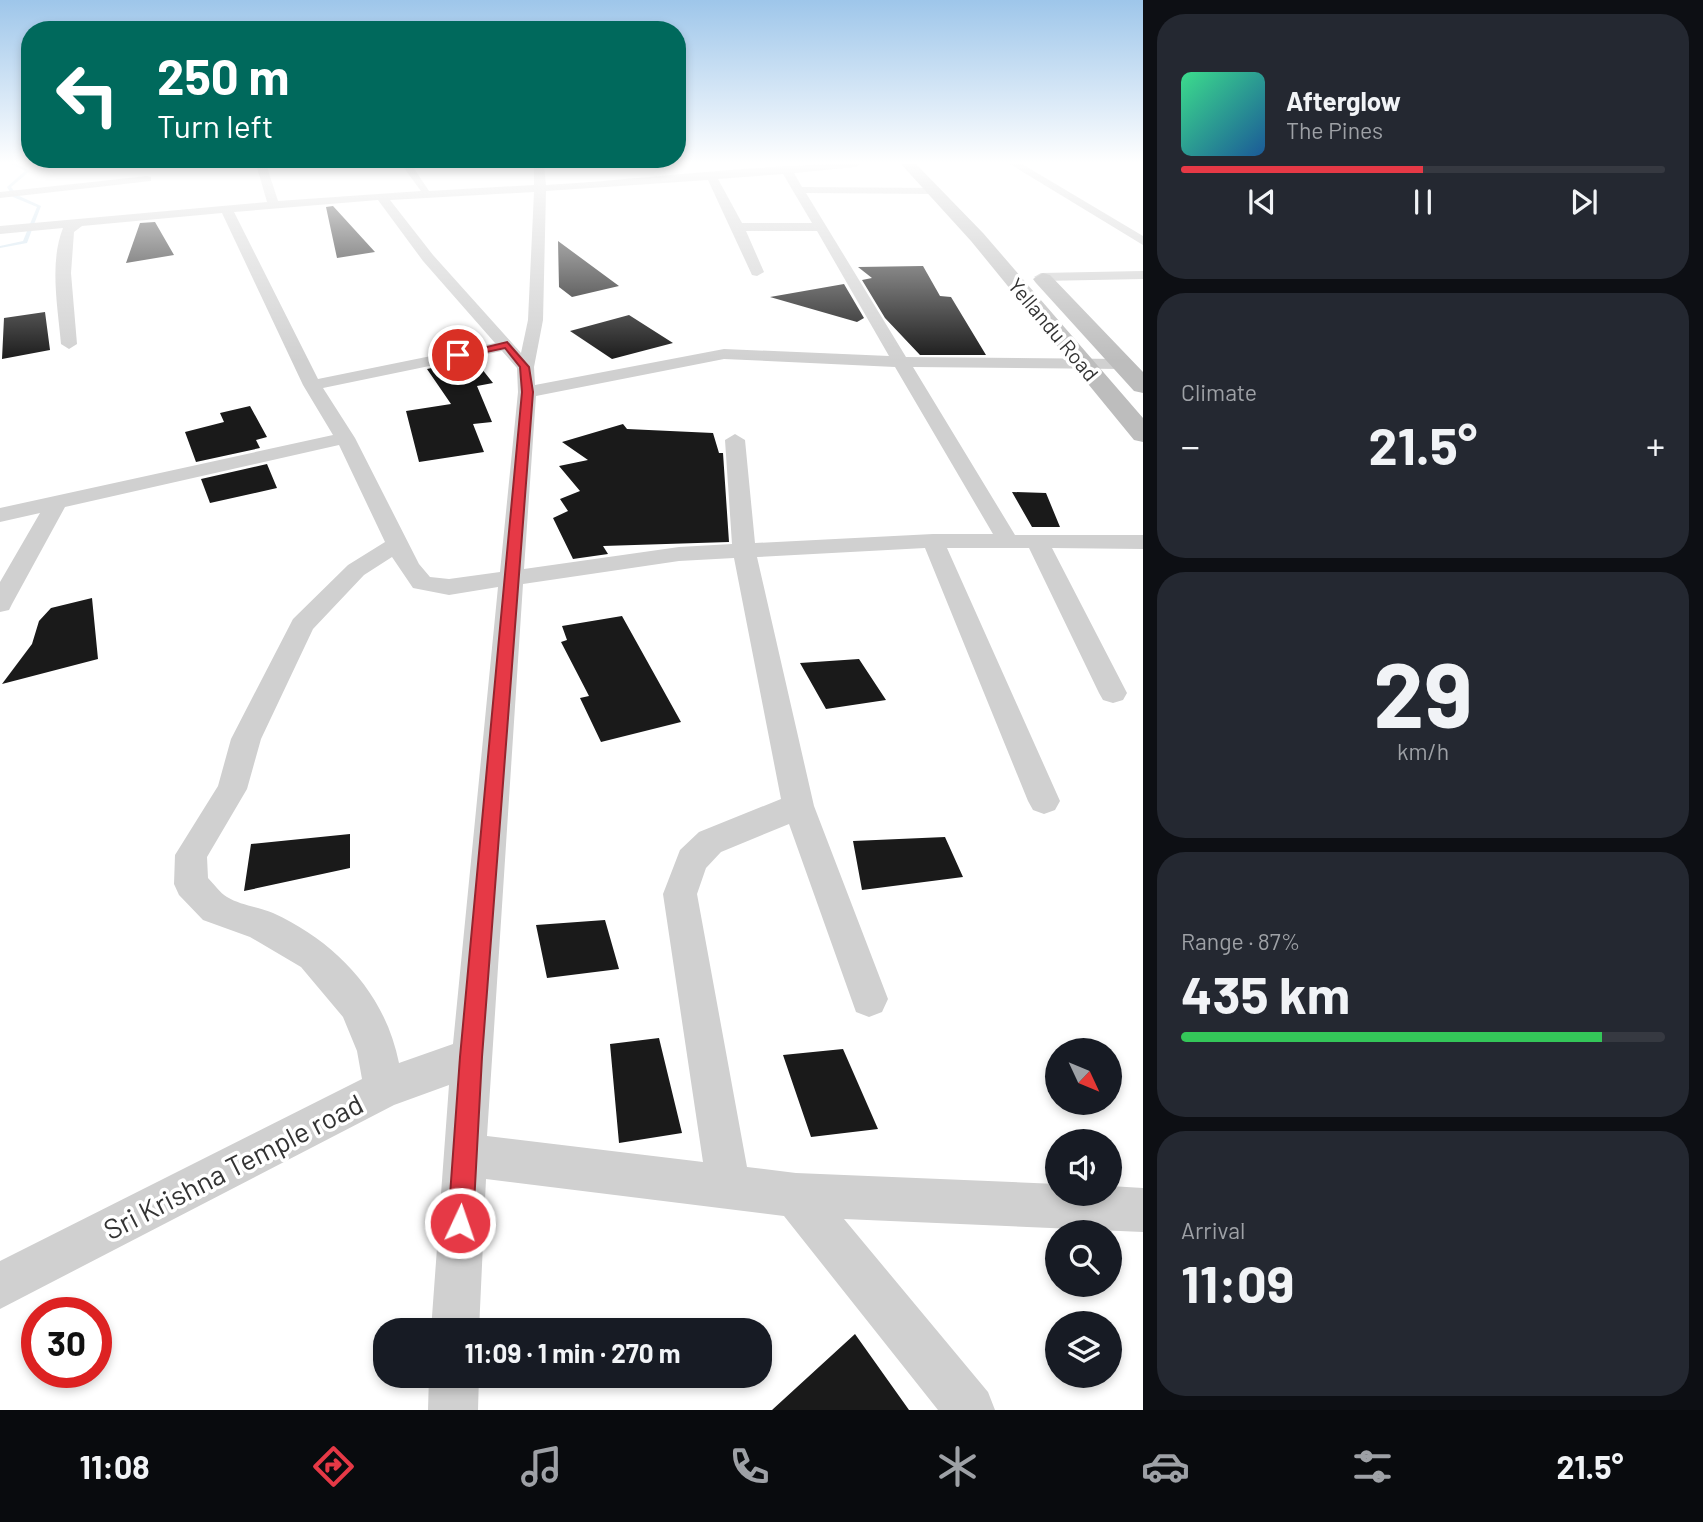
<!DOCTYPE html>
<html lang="en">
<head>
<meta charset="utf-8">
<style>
	body { margin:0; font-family:Barlow,sans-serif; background:#242831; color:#f1f3f6; height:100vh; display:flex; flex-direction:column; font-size:26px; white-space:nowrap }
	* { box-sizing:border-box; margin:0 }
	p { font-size:23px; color:#9ea1a6 }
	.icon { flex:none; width:38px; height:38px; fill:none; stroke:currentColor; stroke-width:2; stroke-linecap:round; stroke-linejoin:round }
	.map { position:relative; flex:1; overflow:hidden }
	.drawer { display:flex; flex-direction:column; gap:14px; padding:14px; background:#0d0f14; width:560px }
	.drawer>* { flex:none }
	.hud { position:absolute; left:21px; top:21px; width:665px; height:147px; border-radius:28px; box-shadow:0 4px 10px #0003; background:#00695c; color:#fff; overflow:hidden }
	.needle { width:46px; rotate:134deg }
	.tools { position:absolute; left:1045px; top:1038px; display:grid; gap:14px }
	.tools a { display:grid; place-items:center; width:77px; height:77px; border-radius:50%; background:#171b24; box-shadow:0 4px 10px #0003; font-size:35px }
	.speed { position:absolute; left:21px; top:1297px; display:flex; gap:14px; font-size:35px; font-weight:700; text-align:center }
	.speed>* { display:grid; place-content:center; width:91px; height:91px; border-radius:50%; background:#171b24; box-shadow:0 4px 10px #0003; line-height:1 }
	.speed .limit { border:10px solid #d22; background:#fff; color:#111 }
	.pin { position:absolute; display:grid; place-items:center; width:60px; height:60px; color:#fff; margin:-30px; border:4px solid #fff; border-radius:50%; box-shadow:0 2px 7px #0007 }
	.me { position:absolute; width:77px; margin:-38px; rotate:3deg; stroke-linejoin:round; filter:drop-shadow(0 0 5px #0008) }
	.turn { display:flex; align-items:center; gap:24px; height:147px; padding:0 21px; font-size:32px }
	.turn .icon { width:91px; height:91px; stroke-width:2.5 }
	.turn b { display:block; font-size:49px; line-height:60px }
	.big { font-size:52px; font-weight:700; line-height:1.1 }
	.drawer .tile { flex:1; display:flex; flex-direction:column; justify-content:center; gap:10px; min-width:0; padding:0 24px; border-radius:28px; background:#242831 }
	.drawer .dial { align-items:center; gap:0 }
	.dial b { font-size:91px; line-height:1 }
	.song { display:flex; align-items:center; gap:21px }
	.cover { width:84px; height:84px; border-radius:10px; background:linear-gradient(135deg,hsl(150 70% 55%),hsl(210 70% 35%)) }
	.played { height:7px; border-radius:4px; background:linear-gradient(90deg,#e63946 50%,#363941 50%) }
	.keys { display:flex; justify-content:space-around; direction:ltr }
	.heat { display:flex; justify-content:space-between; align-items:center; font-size:38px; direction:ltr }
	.charge { height:10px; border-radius:5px; background:linear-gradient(90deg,#34c759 87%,#363941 0) }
	.trip { position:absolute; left:373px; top:1318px; width:399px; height:70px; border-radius:28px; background:#171b24; box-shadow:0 4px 10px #0003; font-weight:700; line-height:70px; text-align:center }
	.tabs { display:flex; height:112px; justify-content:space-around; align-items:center; background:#090b0e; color:#9ea1a6 }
	.tabs .icon { width:49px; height:49px }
	.tabs .current { color:#e63946 }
	.tabs b { font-size:32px; color:#f1f3f6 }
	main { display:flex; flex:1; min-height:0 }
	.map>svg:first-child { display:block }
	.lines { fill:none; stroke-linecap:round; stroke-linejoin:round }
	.stream { fill:#cfe2ee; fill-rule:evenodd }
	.building { fill:#1a1a1a }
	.minor { fill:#d0d0d0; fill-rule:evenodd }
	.secondary { fill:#bdbdbd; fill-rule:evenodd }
	.route { fill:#e63946; stroke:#96252e; stroke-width:2 }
	.labels { text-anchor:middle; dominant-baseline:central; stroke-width:7; stroke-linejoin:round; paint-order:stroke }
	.far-street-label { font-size:21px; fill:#333; stroke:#fff }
	.near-street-label { font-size:28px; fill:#333; stroke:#fff }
</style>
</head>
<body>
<main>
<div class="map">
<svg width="1143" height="1410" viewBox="0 0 1143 1410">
	<rect width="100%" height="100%" fill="#fff"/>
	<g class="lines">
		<path class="stream" d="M 12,164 L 16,164 L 30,171 L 11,187 L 17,195 L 41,206 L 27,243 L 0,248 L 0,246 L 23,241 L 37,207 L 13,197 L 7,187 L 25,171 Z"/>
	</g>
	<path class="building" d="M 333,206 L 375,252 L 337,258 L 326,207 Z
		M 155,222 L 174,255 L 126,263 L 140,223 Z
		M 558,241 L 619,286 L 572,297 L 559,287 Z
		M 923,266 L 940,296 L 951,297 L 986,355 L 920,355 L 885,318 L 862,280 L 872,278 L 858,267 Z
		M 844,284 L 864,318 L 857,322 L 770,297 Z
		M 45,312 L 50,350 L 2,359 L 4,318 Z
		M 629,315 L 673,343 L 612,359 L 570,331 Z
		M 474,359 L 493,383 L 477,386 L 492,422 L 473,424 L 484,452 L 419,462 L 406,411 L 451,404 L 427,369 Z
		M 250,406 L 267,437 L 256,440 L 260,448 L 196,462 L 185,432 L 224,422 L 220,413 Z
		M 623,424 L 627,429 L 713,433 L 719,453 L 723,453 L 729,542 L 603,546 L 608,554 L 573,559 L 553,518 L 568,511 L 560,499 L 580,491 L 559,466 L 588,460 L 562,442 Z
		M 267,464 L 277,488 L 210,503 L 201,479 Z
		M 1012,492 L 1046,493 L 1060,527 L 1032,527 Z
		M 92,598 L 98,659 L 2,684 L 32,644 L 39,621 L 51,608 Z
		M 622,616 L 681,722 L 601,742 L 580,698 L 589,696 L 561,642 L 567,640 L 562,626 Z
		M 859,659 L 886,700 L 826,709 L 800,663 Z
		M 350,834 L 350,868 L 244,891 L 251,844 Z
		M 945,837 L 963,877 L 862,890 L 853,841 Z
		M 605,920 L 619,969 L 547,978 L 536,925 Z
		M 659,1038 L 682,1133 L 619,1143 L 610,1044 Z
		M 843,1049 L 878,1129 L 811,1137 L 783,1055 Z
		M 855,1334 L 909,1410 L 772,1410 Z"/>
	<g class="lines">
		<path class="minor" d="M 256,164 L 266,164 L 278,201 L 421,191 L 401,164 L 411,164 L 429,191 L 534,185 L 534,164 L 544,164 L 546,185 C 651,179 756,164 861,164 L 856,167 L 794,173 L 802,187 L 934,188 L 940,191 L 934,194 L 806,193 L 906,357 L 1123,359 L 1131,364 L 1123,369 L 913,367 L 1015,535 L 1143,535 L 1143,549 L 1052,548 L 1127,693 L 1123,700 L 1113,703 L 1103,700 L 1099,693 L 1029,548 L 947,548 L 1060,801 L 1055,810 L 1044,814 L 1033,810 L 1028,801 L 925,548 L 757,557 L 814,806 L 888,999 L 882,1012 L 869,1017 L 856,1012 L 789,824 L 721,852 L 706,868 L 697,894 L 747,1167 L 796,1173 L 1057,1184 L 1057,1194 L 1110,1194 L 1110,1186 L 1143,1188 L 1143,1232 L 844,1219 L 988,1392 L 995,1410 L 938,1410 L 784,1216 L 486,1179 L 479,1330 L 431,1330 L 449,1085 L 394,1105 L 0,1309 L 0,1261 L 362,1079 L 357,1051 L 343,1017 L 301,967 L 250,937 L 203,920 L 179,895 L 174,884 L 175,855 L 218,786 L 231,739 L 293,619 L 348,565 L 385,542 L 339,445 L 65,507 L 12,604 L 9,610 L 0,612 L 0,582 L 40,513 L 0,522 L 0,508 L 333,435 L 303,385 L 222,213 L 82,226 L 74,232 L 71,273 L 77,344 L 69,349 L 61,344 C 58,308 49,263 63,228 L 0,234 L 0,226 L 267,202 ZM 783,174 L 812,223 L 742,223 L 718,179 ZM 708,180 L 752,275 L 757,276 L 764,272 L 746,231 L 817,231 L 889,356 L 724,349 L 535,385 L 534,367 L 543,320 L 546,191 ZM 534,192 L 528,320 L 521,353 L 433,255 L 390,200 ZM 378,200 L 423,261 L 495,343 L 318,379 L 234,212 ZM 502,351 L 517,368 L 518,392 L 500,572 L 449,579 L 430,577 L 419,564 L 355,438 L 323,388 ZM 724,359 L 895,367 L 993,534 L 933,534 L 755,543 L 745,440 L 735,434 L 725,440 L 732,544 L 679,547 L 524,569 L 536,396 ZM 392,557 L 413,588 L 449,595 L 498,587 L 453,1044 L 399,1063 C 385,993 336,942 273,913 C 258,907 240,905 227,897 C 220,893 214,884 208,878 L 207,857 L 247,789 L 261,739 L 313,629 L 364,575 ZM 734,558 L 781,799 L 699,832 L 680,850 L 663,894 L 703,1162 L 487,1136 L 523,584 L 679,561 Z
			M 1010,164 L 1022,164 L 1143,236 L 1143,245 Z
			M 147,176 L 151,177 L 151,181 L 0,198 L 0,192 Z
			M 1143,271 L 1143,279 L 1041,281 L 1034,277 L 1041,273 Z
			M 429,1376 L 479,1376 L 478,1410 L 428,1410 Z"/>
		<path class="secondary" d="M 901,164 L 916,164 L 983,233 L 1143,418 L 1143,442 L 1134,440 L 971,241 Z
			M 1043,273 L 1050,275 L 1143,372 L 1143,393 L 1134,391 L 1036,283 L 1033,279 Z"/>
	</g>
	<linearGradient id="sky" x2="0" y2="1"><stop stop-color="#9ec6ea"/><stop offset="0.45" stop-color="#fff"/><stop offset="1" stop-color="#fff" stop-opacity="0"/></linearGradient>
	<rect width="1143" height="361" fill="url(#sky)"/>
	<path class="route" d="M 507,342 L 529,367 L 533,392 L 482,1057 L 473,1223 L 469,1232 L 460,1236 L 451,1232 L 448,1223 L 460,1057 L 522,392 L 520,367 L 505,348 L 458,358 L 454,355 Z"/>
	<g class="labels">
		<g class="far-street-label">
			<text transform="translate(1054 329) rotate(50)">Yellandu Road</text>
		</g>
		<g class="near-street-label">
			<text transform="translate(233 1166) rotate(-27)">Sri Krishna Temple road</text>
		</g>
	</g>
</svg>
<div class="tools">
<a><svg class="needle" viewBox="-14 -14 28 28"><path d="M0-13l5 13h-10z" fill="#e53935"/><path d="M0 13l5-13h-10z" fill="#9ea1a6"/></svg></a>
<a><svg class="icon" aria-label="sound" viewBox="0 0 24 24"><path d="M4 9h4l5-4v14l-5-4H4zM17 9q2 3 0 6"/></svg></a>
<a><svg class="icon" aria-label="search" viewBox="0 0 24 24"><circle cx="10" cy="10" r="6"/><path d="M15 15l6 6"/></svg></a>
<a><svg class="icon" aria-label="layers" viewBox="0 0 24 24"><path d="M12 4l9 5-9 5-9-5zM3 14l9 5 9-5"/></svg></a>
</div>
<div class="speed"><div class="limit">30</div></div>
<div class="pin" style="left:458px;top:355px;background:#d93025"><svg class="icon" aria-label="arrive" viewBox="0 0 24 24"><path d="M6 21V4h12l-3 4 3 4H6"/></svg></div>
<svg class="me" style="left:460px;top:1223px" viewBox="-20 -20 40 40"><circle r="17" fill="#e63946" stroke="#fff" stroke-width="3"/><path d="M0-11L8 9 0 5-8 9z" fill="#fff"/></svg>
<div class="trip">11:09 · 1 min · 270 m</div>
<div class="hud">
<div class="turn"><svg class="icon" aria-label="left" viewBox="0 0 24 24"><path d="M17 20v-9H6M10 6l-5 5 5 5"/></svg><div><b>250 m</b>Turn left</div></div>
</div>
</div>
<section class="drawer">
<div class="tile">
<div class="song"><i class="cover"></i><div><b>Afterglow</b><p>The Pines</p></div></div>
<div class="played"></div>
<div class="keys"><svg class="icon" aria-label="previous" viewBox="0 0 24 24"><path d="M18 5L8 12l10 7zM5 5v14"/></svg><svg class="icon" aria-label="pause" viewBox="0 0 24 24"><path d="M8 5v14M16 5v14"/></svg><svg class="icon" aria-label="next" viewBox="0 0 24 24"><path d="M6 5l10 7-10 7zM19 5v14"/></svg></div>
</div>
<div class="tile"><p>Climate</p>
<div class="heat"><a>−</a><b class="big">21.5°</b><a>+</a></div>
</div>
<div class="tile dial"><b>29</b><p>km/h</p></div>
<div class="tile"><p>Range · 87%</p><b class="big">435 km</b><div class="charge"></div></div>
<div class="tile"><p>Arrival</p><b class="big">11:09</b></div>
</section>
</main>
<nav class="tabs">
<b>11:08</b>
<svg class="icon current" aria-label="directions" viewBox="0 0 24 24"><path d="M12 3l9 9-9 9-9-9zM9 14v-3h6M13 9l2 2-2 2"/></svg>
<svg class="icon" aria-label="music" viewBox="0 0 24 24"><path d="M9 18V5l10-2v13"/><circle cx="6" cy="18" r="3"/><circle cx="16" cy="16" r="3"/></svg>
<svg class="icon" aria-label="phone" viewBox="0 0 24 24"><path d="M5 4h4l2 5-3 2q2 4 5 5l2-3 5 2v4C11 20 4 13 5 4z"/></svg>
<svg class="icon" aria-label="climate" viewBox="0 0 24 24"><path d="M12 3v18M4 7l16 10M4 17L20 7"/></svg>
<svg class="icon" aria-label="car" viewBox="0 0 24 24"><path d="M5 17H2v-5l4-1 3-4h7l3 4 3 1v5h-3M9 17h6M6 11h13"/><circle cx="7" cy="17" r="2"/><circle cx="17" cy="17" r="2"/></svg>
<svg class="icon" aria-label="filters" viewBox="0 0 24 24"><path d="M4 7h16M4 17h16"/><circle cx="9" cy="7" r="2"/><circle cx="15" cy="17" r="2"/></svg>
<b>21.5°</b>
</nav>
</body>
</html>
